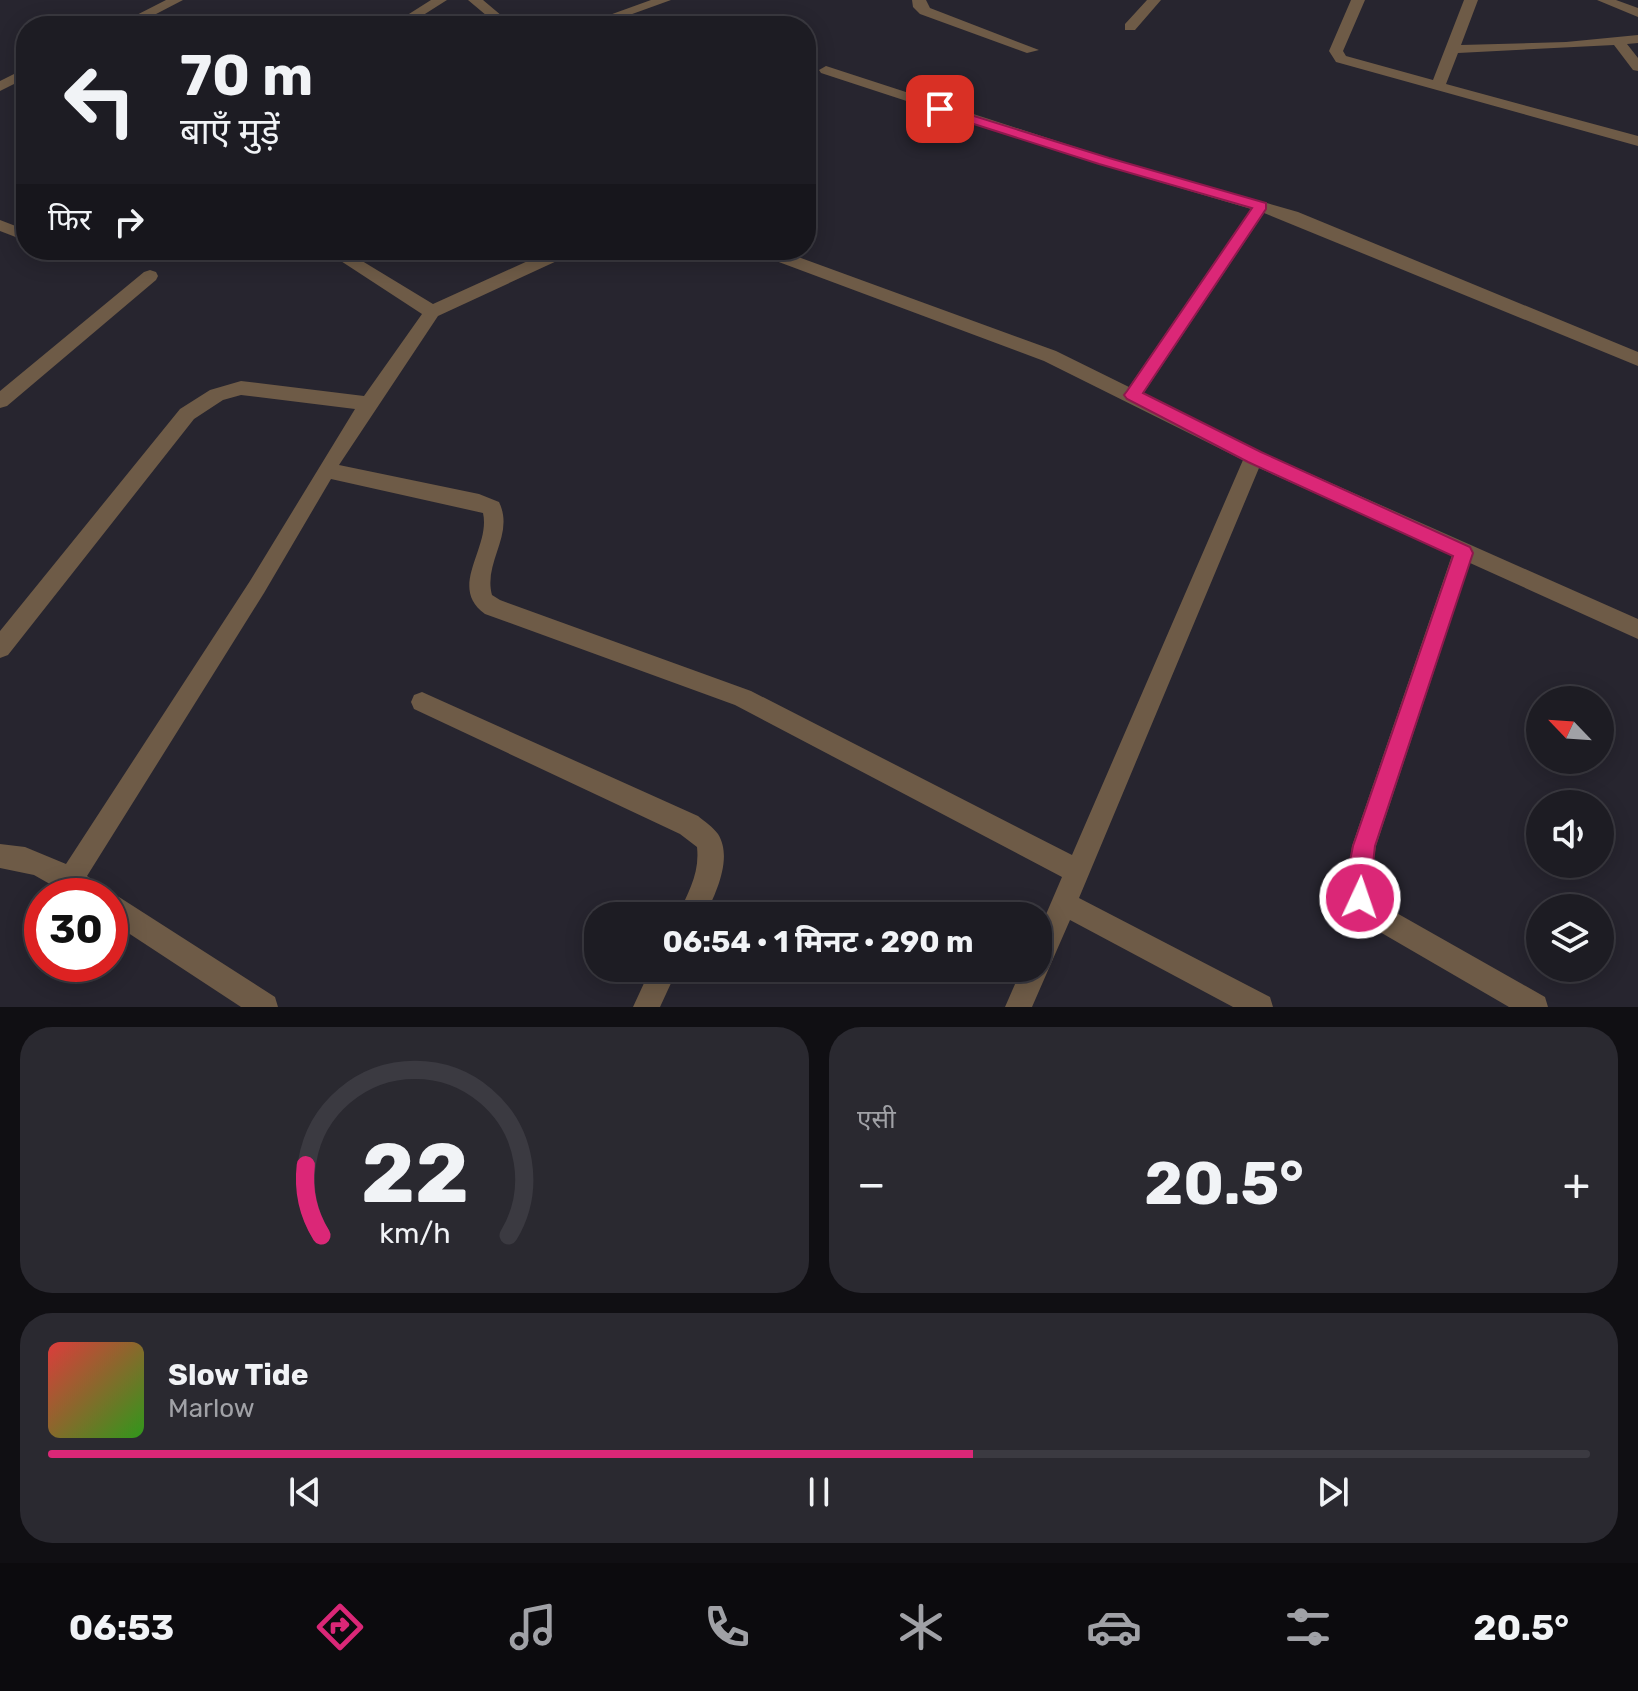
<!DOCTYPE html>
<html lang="hi">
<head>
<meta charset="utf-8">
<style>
	body { margin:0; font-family:Rubik,"Noto Sans Devanagari",sans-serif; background:#2a2930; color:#f1f3f6; height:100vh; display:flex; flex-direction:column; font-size:30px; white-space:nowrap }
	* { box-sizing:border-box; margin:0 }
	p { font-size:26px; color:#a0a1a6 }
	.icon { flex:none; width:44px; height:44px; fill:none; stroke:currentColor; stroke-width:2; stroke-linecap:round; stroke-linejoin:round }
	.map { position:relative; height:1007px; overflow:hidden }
	.details { display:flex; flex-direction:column; gap:20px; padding:20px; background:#100f13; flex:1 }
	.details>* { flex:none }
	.guide { position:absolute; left:16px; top:16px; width:800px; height:244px; border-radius:32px; box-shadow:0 4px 20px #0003,0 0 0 2px #3b3a41; background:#1d1c23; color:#f1f3f6; overflow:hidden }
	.needle { width:52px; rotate:295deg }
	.buttons { position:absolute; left:1526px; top:686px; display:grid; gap:16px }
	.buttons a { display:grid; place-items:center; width:88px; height:88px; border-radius:50%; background:#1d1c23; box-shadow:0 4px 20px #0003,0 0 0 2px #3b3a41; font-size:40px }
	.speed { position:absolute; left:24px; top:878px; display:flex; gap:16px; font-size:40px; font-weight:700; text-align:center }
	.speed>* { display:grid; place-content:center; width:104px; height:104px; border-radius:50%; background:#1d1c23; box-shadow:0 4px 20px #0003,0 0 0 2px #3b3a41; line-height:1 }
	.speed .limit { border:12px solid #d22; background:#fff; color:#111 }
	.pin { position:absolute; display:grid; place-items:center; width:68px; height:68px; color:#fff; margin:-34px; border-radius:16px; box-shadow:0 4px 12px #0006 }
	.me { position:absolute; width:88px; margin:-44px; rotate:3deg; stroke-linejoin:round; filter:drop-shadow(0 0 6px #0008) }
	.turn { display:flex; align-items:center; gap:28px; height:168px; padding:0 32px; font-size:36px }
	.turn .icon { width:104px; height:104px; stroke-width:2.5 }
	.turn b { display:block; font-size:56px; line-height:68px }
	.then { display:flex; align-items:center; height:76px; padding:0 32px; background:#0003; gap:16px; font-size:30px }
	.big { font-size:60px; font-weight:700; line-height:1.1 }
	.details .widget { flex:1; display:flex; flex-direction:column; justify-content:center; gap:12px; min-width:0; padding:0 28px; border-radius:32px; background:#2a2930 }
	.details .dial { align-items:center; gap:0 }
	.dial svg { height:208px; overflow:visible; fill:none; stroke:#3b3a41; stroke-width:7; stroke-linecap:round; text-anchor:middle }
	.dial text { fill:#f1f3f6; stroke:none }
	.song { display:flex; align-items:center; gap:24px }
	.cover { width:96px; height:96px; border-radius:12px; background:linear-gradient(135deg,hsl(0 70% 55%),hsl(110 70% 35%)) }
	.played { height:8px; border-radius:4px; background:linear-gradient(90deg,#db2777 60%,#3b3a41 60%) }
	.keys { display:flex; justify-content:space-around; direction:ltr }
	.heat { display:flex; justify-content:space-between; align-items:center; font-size:44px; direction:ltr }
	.details .tiles { flex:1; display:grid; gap:20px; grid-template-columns:1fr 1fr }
	.widget:last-child { grid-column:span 2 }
	.trip { position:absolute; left:584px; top:902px; width:468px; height:80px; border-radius:32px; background:#1d1c23; box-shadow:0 4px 20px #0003,0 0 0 2px #3b3a41; font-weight:700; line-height:80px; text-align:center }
	.tabs { display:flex; height:128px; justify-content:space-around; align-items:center; background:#0c0b0e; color:#a0a1a6 }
	.tabs .icon { width:56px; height:56px }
	.tabs .current { color:#db2777 }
	.tabs b { font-size:36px; color:#f1f3f6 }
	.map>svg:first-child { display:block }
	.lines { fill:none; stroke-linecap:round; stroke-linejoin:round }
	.minor { fill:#6e5b47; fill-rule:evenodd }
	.route { fill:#db2777; stroke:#8e194d; stroke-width:2 }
</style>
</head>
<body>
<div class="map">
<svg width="1638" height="1007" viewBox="0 0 1638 1007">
	<rect width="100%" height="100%" fill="#27252f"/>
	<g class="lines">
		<path class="minor" d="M 166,0 L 183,0 L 133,26 L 115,26 Z
			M 431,0 L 447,0 L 406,26 L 390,26 Z
			M 468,0 L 483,0 L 514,26 L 499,26 Z
			M 651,0 L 671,0 L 599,26 L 579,26 Z
			M 912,0 L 926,0 L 930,8 L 1039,50 L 1027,53 L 920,14 L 913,7 Z
			M 1147,0 L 1161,0 L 1135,30 L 1125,30 L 1125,24 Z
			M 1351,0 L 1365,0 L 1343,51 L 1346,56 L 1433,80 L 1464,0 L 1478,0 L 1461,45 L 1566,42 L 1638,35 L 1638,43 L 1627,44 L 1638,58 L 1638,71 L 1633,70 L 1614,45 L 1458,53 L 1446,84 L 1638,136 L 1638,146 L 1336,62 L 1329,51 Z
			M 1597,0 L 1616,0 L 1638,8 L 1638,17 Z
			M 826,66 L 1109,158 L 1298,212 L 1638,352 L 1638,366 L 1264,213 L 1143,394 L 1261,452 L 1638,619 L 1638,639 L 1470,563 L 1376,846 C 1373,866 1367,885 1379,903 L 1545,997 L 1548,1007 L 1509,1007 L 1361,921 L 1347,888 L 1352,846 L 1452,555 L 1259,468 L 1079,898 L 1270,997 L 1273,1007 L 1233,1007 L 1070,920 L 1032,1007 L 1005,1007 L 1022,968 L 1038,968 L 1038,933 L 1062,877 L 735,705 L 485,614 C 447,587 491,548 483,513 L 331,479 L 264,593 L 87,876 L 103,887 L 106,895 L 119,897 L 275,997 L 278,1007 L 241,1007 L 110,921 L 110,896 L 71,896 L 34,875 L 0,868 L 0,844 L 25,847 L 66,864 L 250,581 L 355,409 L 241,395 L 223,400 L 194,419 L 8,655 L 0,658 L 0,631 L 180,409 L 210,390 L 241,381 L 364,396 L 422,314 L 324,250 L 344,250 L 433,304 L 552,250 L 574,250 L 572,254 L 438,316 L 339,465 L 479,494 L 499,502 C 515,535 483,562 492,595 L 500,600 L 751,691 L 1072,855 L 1243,460 L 1044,361 L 757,254 L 755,250 L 779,250 L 1056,351 L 1129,387 L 1251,209 L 1099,164 L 821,73 L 819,70 Z
			M 26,68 L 26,78 L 0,91 L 0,81 Z
			M 0,220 L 26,230 L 26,241 L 0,231 Z
			M 150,270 L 156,272 L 158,276 L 156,280 L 7,406 L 0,408 L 0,391 L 144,272 Z
			M 422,692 L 698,816 C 704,821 713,827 718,834 C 733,858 716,893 705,916 L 678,916 C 688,892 700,874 697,847 L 680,834 L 414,709 L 411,702 L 414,695 Z
			M 651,968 L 678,968 L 660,1007 L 633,1007 Z"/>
	</g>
	<path class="route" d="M 936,107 L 945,107 L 1109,158 L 1266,203 L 1266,209 L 1143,393 L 1261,452 L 1470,547 L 1473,553 L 1375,846 L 1368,907 L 1360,910 L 1351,907 C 1343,886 1349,867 1353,846 L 1453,556 L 1248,462 L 1127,399 L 1124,395 L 1127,391 L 1252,208 L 1099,164 L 936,112 Z"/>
</svg>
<div class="buttons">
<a><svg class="needle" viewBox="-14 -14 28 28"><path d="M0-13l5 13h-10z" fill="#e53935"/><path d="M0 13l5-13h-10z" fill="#a0a1a6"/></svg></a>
<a><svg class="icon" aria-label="sound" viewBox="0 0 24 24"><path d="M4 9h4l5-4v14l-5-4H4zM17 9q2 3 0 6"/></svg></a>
<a><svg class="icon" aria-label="layers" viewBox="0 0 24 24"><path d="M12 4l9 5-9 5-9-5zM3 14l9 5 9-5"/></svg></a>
</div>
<div class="speed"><div class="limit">30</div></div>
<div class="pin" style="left:940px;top:109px;background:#d93025"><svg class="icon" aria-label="arrive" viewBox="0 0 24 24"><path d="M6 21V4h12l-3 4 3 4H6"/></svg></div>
<svg class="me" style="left:1360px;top:898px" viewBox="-20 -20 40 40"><circle r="17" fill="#db2777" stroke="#fff" stroke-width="3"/><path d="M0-11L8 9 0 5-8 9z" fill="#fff"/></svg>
<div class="trip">06:54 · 1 मिनट · 290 m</div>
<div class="guide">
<div class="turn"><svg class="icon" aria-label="left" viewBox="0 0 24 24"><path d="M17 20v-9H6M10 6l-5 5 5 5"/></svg><div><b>70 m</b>बाएँ मुड़ें</div></div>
<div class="then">फिर<svg class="icon" aria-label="right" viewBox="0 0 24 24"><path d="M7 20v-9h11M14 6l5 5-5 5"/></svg></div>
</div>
</div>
<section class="details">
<div class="tiles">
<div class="widget dial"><svg viewBox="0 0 100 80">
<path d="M14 69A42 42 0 1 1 86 69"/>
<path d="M14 69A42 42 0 0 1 8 42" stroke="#db2777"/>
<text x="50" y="56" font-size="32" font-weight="700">22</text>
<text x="50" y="72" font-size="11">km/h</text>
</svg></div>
<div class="widget"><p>एसी</p>
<div class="heat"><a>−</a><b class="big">20.5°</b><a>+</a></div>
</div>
<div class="widget">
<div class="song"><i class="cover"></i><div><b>Slow Tide</b><p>Marlow</p></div></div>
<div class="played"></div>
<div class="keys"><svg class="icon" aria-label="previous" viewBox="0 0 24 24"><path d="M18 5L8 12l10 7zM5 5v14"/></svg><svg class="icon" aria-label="pause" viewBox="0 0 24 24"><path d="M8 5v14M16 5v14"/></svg><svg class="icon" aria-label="next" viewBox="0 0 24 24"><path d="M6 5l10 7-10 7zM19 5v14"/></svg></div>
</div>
</div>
</section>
<nav class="tabs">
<b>06:53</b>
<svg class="icon current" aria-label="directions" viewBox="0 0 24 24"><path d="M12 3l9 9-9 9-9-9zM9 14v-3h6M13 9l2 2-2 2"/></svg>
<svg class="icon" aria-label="music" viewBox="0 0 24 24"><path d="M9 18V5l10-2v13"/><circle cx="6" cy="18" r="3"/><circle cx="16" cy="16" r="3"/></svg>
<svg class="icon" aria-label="phone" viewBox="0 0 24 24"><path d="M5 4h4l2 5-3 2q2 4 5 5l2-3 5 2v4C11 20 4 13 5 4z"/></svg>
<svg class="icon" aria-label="climate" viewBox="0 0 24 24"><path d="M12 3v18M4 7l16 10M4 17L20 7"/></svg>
<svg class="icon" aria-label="car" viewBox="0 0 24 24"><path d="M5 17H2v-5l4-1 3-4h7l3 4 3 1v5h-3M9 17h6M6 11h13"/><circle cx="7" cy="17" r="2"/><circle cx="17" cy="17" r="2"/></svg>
<svg class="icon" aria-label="filters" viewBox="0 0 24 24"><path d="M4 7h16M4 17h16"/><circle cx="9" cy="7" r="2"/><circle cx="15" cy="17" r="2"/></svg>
<b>20.5°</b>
</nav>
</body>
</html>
